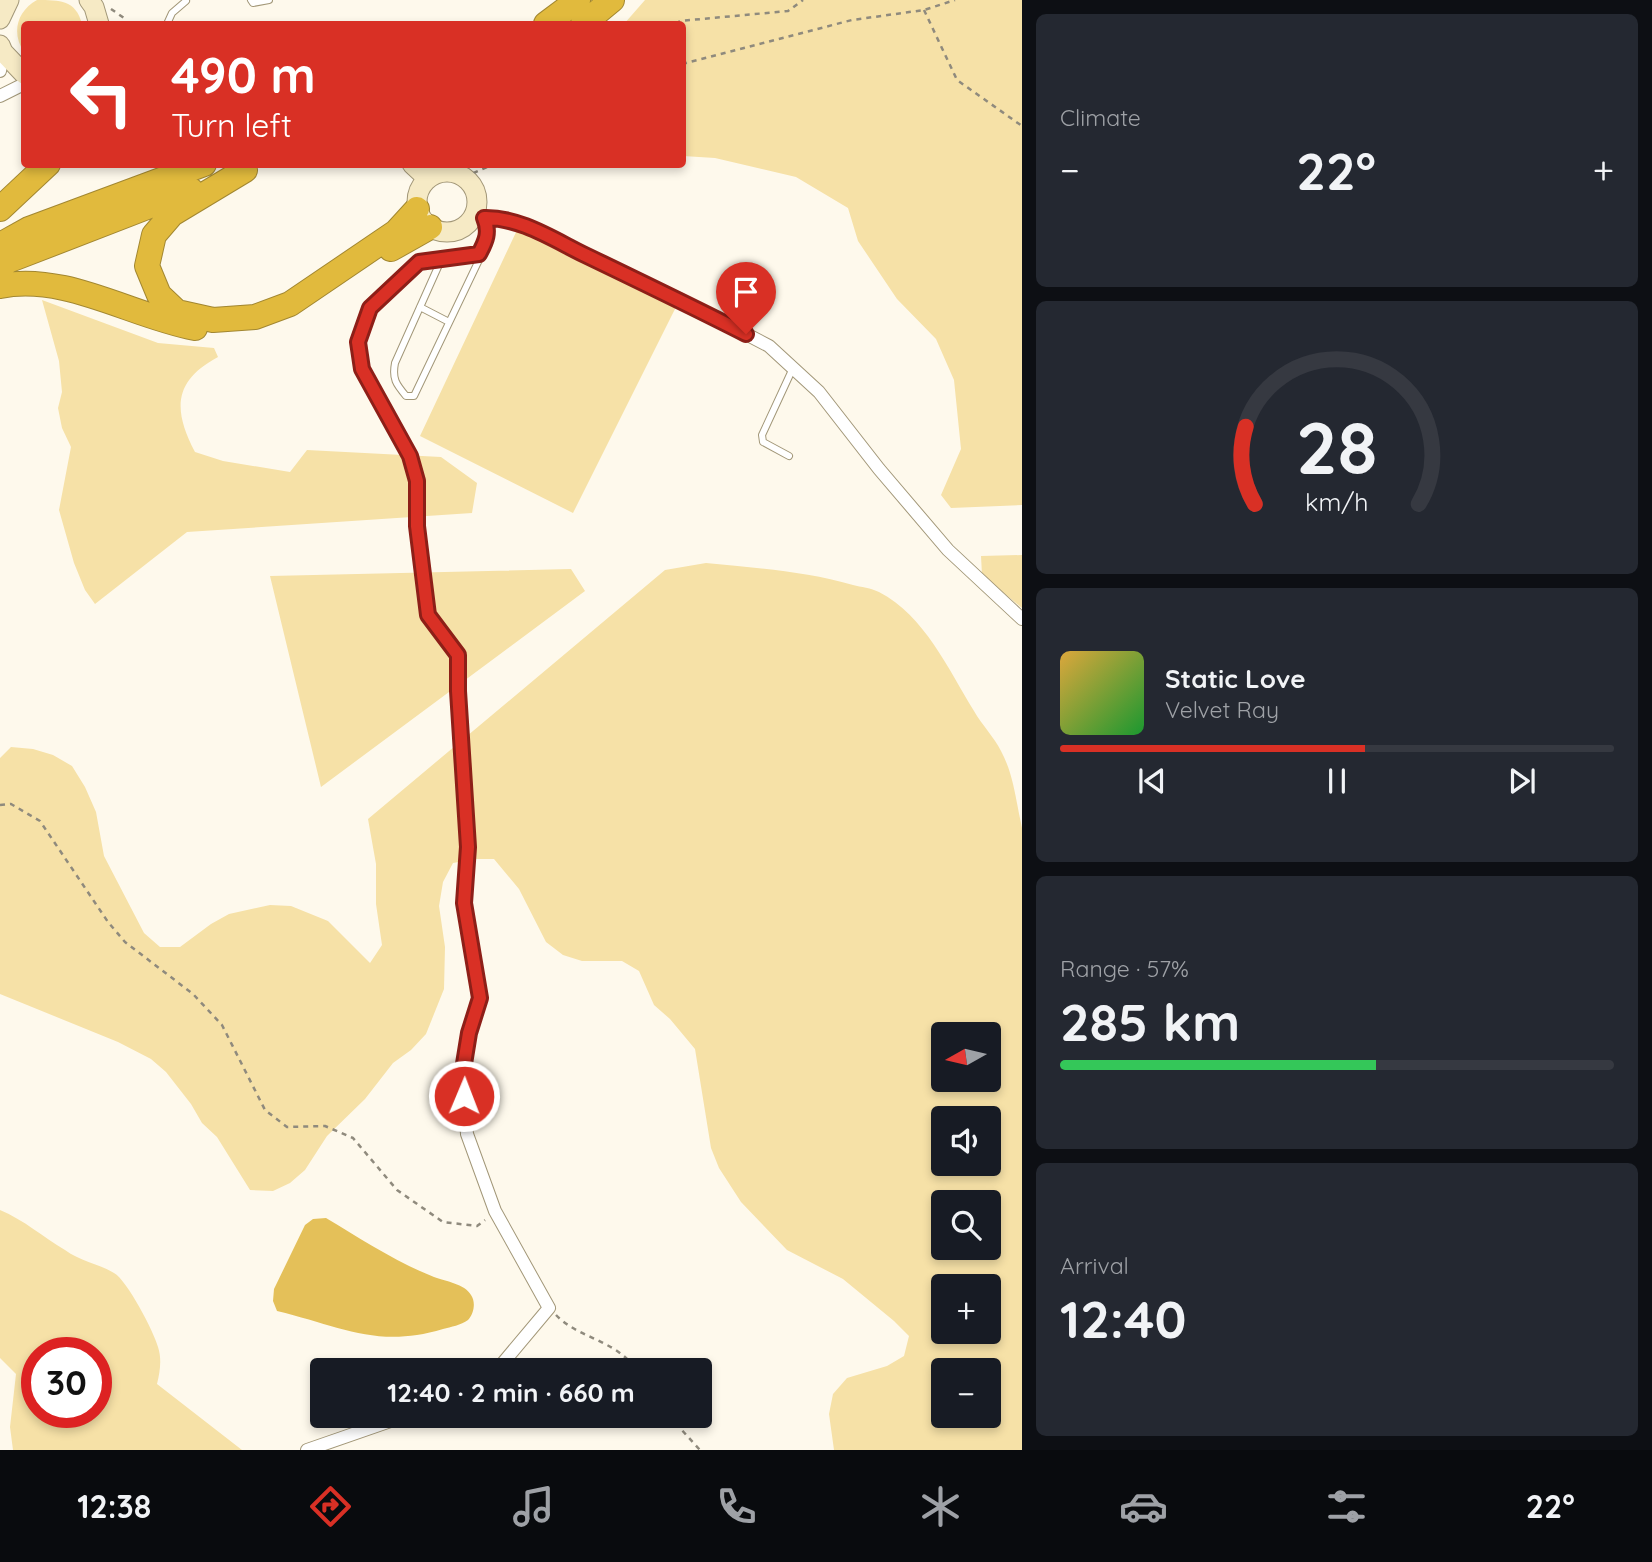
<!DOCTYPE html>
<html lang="en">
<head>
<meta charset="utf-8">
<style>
	body { margin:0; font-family:Quicksand,sans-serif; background:#242831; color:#f1f3f6; height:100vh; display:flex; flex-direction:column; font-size:26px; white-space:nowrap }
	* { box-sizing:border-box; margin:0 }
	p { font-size:23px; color:#9ea1a6 }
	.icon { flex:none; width:38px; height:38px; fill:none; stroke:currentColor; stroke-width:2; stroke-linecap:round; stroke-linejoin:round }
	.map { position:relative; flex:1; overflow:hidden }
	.side { display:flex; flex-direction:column; gap:14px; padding:14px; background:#0d0f14; width:630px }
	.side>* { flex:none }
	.guide { position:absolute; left:21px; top:21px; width:665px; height:147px; border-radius:7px; box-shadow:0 4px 10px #0003; background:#d93025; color:#fff; overflow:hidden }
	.needle { width:46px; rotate:262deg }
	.controls { position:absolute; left:931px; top:1022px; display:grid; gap:14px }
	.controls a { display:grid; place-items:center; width:70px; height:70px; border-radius:7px; background:#171b24; box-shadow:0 4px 10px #0003; font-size:35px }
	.speed { position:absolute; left:21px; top:1337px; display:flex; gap:14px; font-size:35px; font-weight:700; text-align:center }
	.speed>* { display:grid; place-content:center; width:91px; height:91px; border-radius:50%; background:#171b24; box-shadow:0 4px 10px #0003; line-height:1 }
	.speed .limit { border:10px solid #d22; background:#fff; color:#111 }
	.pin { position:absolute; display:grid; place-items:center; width:60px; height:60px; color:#fff; margin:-72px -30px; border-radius:50% 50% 50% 0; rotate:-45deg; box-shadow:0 0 7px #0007 }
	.pin .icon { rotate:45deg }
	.me { position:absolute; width:77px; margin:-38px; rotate:1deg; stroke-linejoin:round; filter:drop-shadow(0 0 5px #0008) }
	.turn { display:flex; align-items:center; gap:24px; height:147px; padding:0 35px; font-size:32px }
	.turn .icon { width:91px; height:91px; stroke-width:2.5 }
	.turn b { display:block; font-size:49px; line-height:60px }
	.big { font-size:52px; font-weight:700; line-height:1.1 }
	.side .widget { flex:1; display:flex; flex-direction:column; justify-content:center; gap:10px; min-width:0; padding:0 24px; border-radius:10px; background:#242831 }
	.side .dial { align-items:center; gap:0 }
	.dial svg { height:182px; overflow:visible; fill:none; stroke:#363941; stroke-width:7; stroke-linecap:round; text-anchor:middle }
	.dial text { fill:#f1f3f6; stroke:none }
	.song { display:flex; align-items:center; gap:21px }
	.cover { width:84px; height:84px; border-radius:10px; background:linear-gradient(135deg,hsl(40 70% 55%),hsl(130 70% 35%)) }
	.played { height:7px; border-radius:4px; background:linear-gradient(90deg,#d93025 55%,#363941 55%) }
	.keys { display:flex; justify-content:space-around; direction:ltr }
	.heat { display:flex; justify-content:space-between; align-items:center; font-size:38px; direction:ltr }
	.charge { height:10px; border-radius:5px; background:linear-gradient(90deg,#34c759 57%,#363941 0) }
	.trip { position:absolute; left:310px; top:1358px; width:402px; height:70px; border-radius:7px; background:#171b24; box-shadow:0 4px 10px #0003; font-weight:700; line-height:70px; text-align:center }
	.tab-bar { display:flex; height:112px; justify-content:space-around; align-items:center; background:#090b0e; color:#9ea1a6 }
	.tab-bar .icon { width:49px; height:49px }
	.tab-bar .selected { color:#d93025 }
	.tab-bar b { font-size:32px; color:#f1f3f6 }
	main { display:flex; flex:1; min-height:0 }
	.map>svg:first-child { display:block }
	.green { fill:#f6e1a7; fill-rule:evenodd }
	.water { fill:#e4c059 }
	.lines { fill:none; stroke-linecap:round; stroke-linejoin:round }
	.lane-casing { stroke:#a29778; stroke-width:8 }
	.street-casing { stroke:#a29778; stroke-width:14 }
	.secondary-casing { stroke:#a29778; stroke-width:21 }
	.highway-casing { stroke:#a28731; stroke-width:26 }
	.path { stroke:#8f8a7d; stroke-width:2.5; stroke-dasharray:5 5; stroke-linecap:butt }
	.lane { stroke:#fff; stroke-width:6 }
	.street { stroke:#fff; stroke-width:12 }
	.secondary { stroke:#f6eac5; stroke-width:19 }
	.highway { stroke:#e1ba3d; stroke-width:24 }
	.route-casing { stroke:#8d1f18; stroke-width:18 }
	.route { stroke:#d93025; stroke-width:12 }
</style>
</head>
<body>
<main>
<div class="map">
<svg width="1022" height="1450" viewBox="0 0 1022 1450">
	<rect width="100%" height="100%" fill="#fef9ec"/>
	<path class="green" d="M 37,0 C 60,0 76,0 82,24 L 24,24 L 24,52 C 11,33 17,11 37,0 Z
		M 645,0 L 1022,0 L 1022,505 L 951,508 L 941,495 L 961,449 L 954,380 L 936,339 L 897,299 L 858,241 L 848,208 L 796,177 L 715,158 L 683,156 L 682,24 L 624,24 Z
		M 518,228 L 676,307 L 573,513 L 420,436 Z
		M 42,300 L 158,343 L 214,348 L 218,357 C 173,381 173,410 195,452 L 223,461 L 290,472 L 307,450 L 441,457 L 477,483 L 472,513 L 187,532 L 95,604 L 85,590 L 74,563 L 59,510 L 71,447 L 62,428 L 58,408 L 62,392 L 59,361 Z
		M 1022,555 L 1022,608 L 982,575 L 981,556 Z
		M 706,563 C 755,568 805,571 853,585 C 861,587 871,588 879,592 C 925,616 948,669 974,711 C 982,725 994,737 1001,751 C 1014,775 1016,802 1022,828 L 1022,1450 L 834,1450 L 829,1414 L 833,1394 L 847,1378 L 887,1366 L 904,1356 L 909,1336 L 894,1321 L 843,1279 L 787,1250 L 741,1202 L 719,1168 L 711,1148 L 695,1049 L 670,1019 L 654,1005 L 639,971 L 622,961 L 582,961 L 563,955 L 546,942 L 519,889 L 494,859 L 475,859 L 453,863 L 443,882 L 439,906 L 445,947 L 444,989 L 426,1034 L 411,1050 L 393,1063 L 365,1099 L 327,1136 L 305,1170 L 290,1183 L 273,1191 L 250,1190 L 217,1137 L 202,1123 L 191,1104 L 166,1072 L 151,1059 L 118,1042 L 0,994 L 0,758 L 11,747 L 33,749 L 53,755 L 72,766 L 85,787 L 96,812 L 104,856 L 144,933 L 160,947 L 180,947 L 211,924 L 229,914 L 270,905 L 291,906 L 328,921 L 370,963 L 382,945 L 376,904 L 376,864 L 368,819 L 665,570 ZM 943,1034 L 989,1034 L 989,1080 L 943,1080 ZM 943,1118 L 989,1118 L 989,1164 L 943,1164 ZM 943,1202 L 989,1202 L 989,1248 L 943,1248 ZM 943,1286 L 989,1286 L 989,1332 L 943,1332 ZM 943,1370 L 989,1370 L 989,1416 L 943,1416 Z
		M 571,569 L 585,591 L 321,787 L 270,576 Z
		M 0,1210 C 24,1220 43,1237 65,1250 C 80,1261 99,1264 114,1273 C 127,1280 154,1332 158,1347 C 162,1359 160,1372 157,1384 L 242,1450 L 13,1450 L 10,1427 L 16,1374 L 0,1358 ZM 37,1353 L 96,1353 L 96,1412 L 37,1412 Z"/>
	<path class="water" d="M 326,1218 C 361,1239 396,1262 434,1277 C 445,1281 465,1284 471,1295 C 476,1302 474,1314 468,1320 C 461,1325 451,1327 443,1329 C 377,1349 340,1326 277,1311 L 273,1301 L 274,1289 L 305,1225 L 313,1219 Z"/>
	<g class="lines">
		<g class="lane-casing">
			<path id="lane" d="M 251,0 L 253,3 L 269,0
				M 167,24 L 172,13 L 186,1
				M 442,258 L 395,363 C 392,379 396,384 406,396 L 414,396 L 479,260 L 479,254
				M 420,307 L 449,322
				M 789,456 L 763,442 L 762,435 L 793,368"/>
		</g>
		<g class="street-casing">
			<path id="street" d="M 0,71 L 3,52
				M 0,96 L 24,84
				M 476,211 C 492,224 488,237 479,254 L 419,262 L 371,308 L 358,342 L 362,369 L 410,456 L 417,481 L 417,526 L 428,615 L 458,655 L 458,691 L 468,847 L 464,903 L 480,998 L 469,1033 L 462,1076 L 467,1134 L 495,1211 L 549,1308 L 497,1370
				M 484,218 L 499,218 L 517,223 L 677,298 L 769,346 L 819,392 L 879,469 L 948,550 L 1022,619
				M 307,1450 L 405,1416"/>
		</g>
		<g class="secondary-casing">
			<path id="secondary" d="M 89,0 L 94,7 L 99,24
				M 0,19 L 9,0
				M 0,45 L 3,52 L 24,74
				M 412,164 L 427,178
				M417 202a30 30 0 1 1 60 0a30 30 0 1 1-60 0Z"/>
		</g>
		<g class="highway-casing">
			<path id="highway" d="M 546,24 L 578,0
				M 583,24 L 612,0
				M 245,170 L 172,214 L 154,235 L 147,266 L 159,295 L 177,312 L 213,320 L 255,317 L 290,304 L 396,232 L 417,209
				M 0,209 L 48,164
				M 0,245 L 29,229 L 204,164
				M 391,249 L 430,227
				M 0,266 L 10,260 L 191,190
				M 0,286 C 66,273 131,316 195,328"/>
		</g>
		<path class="path" d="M 111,9 L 124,18 L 124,24
			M 924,10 L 957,80 L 1022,126
			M 676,24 L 680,21 L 788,11 L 803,0
			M 682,64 L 852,20 L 924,10 L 955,0
			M 464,177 L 494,164
			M 0,805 L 11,804 L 40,821 L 108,922 L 125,942 L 193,994 L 222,1025 L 265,1110 L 287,1127 L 325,1126 L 353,1138 L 397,1190 L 443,1222 L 477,1226 L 485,1220
			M 556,1315 C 579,1339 617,1340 636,1370
			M 669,1416 L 700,1450"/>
		<use href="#lane" class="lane"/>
		<use href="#street" class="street"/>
		<use href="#secondary" class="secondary"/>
		<use href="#highway" class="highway"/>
	</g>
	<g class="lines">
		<g class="route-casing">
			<path id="route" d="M 464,1096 L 462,1076 L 469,1033 L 480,998 L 464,903 L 468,847 L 458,691 L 458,655 L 428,615 L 417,526 L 417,481 L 410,456 L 362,369 L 358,342 L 370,308 L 419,262 L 479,254 C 486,241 490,232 484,218 C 520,217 554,240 585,255 C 639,281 693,307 746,334"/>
		</g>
		<use href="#route" class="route"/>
	</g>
</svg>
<div class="controls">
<a><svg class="needle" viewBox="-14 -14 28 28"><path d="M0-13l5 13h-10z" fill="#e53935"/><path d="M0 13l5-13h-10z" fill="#9ea1a6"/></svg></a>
<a><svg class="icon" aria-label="sound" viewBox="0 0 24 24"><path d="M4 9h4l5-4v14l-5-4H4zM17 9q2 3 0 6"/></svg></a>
<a><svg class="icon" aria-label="search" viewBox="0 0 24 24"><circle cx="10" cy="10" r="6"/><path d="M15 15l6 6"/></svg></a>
<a>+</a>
<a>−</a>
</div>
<div class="speed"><div class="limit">30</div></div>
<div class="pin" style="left:746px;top:334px;background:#d93025"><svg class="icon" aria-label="arrive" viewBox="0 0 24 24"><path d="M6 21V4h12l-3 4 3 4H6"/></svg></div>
<svg class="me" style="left:464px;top:1096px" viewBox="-20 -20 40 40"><circle r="17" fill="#d93025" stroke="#fff" stroke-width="3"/><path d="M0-11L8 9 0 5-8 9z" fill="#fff"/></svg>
<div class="trip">12:40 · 2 min · 660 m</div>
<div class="guide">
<div class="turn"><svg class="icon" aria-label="left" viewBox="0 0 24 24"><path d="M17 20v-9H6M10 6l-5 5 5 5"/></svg><div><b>490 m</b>Turn left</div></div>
</div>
</div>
<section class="side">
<div class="widget"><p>Climate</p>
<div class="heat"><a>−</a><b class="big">22°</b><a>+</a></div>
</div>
<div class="widget dial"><svg viewBox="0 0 100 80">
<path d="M14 69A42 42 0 1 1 86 69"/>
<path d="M14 69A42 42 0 0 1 10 35" stroke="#d93025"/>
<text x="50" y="56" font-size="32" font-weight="700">28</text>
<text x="50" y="72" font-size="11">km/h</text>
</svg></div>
<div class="widget">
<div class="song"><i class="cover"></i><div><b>Static Love</b><p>Velvet Ray</p></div></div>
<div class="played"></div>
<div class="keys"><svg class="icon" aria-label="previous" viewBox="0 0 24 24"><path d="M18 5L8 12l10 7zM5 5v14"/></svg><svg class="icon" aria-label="pause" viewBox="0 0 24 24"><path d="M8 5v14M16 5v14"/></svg><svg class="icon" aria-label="next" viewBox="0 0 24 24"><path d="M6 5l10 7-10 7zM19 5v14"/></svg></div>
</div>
<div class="widget"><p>Range · 57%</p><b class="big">285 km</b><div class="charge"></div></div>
<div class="widget"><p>Arrival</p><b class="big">12:40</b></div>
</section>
</main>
<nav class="tab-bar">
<b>12:38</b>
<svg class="icon selected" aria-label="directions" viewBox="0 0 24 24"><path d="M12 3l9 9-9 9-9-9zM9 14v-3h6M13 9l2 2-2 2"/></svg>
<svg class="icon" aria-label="music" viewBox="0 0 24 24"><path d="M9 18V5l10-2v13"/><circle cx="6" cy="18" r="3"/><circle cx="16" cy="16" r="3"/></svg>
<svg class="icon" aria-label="phone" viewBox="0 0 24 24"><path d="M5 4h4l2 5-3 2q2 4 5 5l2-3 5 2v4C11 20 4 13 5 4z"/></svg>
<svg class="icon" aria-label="climate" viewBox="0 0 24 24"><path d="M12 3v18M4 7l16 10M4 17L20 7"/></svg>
<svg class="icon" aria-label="car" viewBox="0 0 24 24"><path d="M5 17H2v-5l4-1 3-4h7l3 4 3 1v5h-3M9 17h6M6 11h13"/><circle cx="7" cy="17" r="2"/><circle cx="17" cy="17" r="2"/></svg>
<svg class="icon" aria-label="filters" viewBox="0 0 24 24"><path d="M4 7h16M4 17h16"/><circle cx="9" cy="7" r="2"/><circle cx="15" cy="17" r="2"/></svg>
<b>22°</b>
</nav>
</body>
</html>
